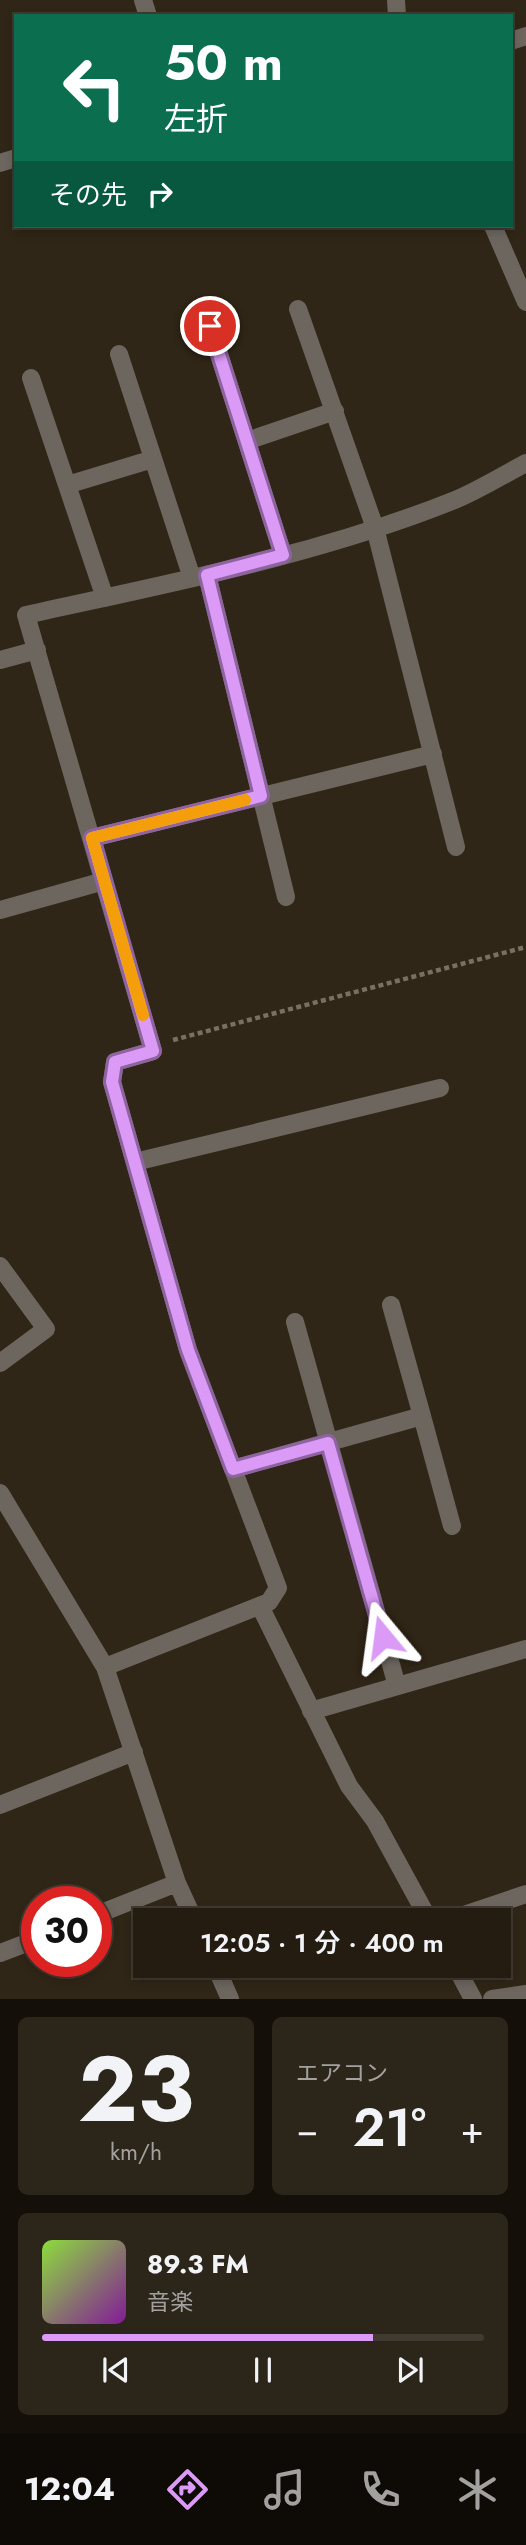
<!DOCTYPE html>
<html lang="ja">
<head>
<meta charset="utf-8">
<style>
	body { margin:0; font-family:Jost,"Noto Sans JP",sans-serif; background:#2c251a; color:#f1f3f6; height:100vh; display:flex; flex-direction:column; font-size:26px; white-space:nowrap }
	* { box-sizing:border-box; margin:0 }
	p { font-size:23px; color:#a3a19f }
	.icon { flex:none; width:38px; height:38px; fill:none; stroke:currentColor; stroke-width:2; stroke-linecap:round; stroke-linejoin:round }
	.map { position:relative; height:1999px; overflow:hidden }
	.details { display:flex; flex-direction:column; gap:18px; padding:18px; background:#140f09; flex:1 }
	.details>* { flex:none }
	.banner { position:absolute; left:14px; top:14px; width:499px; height:214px; border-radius:0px; box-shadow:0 4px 10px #0003,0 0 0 2px #413a31; background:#0b6e4f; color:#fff; overflow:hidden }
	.speed { position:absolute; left:21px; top:1886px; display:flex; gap:14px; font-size:35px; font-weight:700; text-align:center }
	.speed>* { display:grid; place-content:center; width:91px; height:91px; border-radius:50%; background:#241c11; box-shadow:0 4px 10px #0003,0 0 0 2px #413a31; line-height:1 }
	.speed .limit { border:10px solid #d22; background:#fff; color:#111 }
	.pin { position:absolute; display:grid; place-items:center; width:60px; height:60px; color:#fff; margin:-30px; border:4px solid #fff; border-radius:50%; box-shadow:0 2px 7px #0007 }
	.me { position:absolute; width:77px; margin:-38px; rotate:344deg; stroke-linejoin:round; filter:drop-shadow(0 0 5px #0008) }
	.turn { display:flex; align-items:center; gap:24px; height:147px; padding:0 35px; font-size:32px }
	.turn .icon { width:91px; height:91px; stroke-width:2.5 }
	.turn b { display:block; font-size:49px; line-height:60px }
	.then { display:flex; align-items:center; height:66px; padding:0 35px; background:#0003; gap:14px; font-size:26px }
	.big { font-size:52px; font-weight:600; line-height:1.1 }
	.details .card { flex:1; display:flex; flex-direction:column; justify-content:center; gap:10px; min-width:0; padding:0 24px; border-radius:10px; background:#2c251a }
	.details .dial { align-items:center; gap:0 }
	.dial b { font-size:91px; line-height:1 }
	.song { display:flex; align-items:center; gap:21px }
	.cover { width:84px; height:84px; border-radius:10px; background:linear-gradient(135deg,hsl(90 70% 55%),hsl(290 70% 35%)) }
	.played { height:7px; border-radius:4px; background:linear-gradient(90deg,#da9af6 75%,#413a31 75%) }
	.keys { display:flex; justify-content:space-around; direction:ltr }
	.heat { display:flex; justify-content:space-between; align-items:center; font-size:38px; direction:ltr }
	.details .tiles { flex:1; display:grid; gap:18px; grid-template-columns:1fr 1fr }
	.card:last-child { grid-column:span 2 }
	.trip { position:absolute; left:133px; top:1908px; width:378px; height:70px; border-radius:0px; background:#241c11; box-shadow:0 4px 10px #0003,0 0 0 2px #413a31; font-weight:600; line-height:70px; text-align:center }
	.tab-bar { display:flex; height:112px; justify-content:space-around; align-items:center; background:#0e0b07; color:#a3a19f }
	.tab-bar .icon { width:49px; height:49px }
	.tab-bar .current { color:#da9af6 }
	.tab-bar b { font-size:32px; color:#f1f3f6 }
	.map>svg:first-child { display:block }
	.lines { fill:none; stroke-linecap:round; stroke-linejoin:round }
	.path { stroke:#797063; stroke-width:4.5; stroke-dasharray:5 3.5; stroke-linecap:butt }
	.street { stroke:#6c665f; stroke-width:18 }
	.route-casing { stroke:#8e64a0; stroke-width:18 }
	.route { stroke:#da9af6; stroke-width:12 }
	.slow { stroke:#f59e0b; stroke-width:12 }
</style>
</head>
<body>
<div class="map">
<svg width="526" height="1999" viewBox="0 0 526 1999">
	<rect width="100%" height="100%" fill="#302617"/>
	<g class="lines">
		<path class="path" d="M 173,1040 L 526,947"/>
		<path class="street" d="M 143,0 L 148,16
			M 396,0 L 397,16
			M 511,41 L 526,36
			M 0,163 L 16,158
			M 493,226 L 526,302
			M 298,309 L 375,528 L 456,847
			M 210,326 L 283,555
			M 119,354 L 192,578
			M 31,378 L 105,598
			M 247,441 L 335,411
			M 67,485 L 153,459
			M 207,575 L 286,897
			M 0,660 L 37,650
			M 92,838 L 433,754
			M 0,910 L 104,881
			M 135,1162 L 440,1088
			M 0,1266 L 46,1329 L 0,1363
			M 295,1322 L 397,1686
			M 422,1416 L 452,1526
			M 233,1469 L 422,1416 L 391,1305
			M 0,1493 L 105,1667 L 177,1883 L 194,1920
			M 260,1606 L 349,1786 L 375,1821 L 429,1920
			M 105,1667 L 269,1602 L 278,1588 L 188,1350 L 112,1082 L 115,1062 L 153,1051 L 26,615 C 170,583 318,555 455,500 C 479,490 503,475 526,463
			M 311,1711 L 526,1649
			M 0,1805 L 134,1752
			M 96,1915 L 177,1883
			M 449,1920 L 526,1894
			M 0,1953 L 37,1939
			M 215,1965 L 230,1999
			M 455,1965 L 473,1999
			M 492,1999 L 526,1994"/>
	</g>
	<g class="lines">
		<g class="route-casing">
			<path id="route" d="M 210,326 L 283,555 L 207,575 L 261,796 L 92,838 L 153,1051 L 115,1062 L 112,1082 L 188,1350 L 233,1469 L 328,1443 L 383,1637"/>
		</g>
		<use href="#route" class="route"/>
		<path class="slow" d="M 143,1015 L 92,838 L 245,800"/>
	</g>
</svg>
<div class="speed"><div class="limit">30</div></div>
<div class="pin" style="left:210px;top:326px;background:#d93025"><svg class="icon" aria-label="arrive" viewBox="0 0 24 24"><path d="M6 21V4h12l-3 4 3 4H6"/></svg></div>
<svg class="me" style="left:383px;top:1637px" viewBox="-20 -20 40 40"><path d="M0-17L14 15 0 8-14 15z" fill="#da9af6" stroke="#fff" stroke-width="4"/></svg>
<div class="trip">12:05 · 1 分 · 400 m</div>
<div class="banner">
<div class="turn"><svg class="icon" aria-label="left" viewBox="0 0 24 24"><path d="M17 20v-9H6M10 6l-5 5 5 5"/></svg><div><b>50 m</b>左折</div></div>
<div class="then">その先<svg class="icon" aria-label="right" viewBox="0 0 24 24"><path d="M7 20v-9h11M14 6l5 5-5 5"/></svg></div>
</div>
</div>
<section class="details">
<div class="tiles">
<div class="card dial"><b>23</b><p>km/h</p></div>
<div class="card"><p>エアコン</p>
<div class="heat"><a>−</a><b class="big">21°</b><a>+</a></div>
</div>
<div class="card">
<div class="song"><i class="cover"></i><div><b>89.3 FM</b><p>音楽</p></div></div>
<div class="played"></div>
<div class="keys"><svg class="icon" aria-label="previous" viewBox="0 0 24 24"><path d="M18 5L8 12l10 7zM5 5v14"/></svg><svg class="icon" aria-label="pause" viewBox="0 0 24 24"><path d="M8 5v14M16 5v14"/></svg><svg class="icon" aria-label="next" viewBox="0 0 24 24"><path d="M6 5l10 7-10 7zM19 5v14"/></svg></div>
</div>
</div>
</section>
<nav class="tab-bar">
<b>12:04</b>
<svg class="icon current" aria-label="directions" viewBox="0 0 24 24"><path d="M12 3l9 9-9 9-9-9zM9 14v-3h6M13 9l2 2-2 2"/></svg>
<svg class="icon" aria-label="music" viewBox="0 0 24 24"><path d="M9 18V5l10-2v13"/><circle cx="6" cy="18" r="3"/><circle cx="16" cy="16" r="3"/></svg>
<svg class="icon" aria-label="phone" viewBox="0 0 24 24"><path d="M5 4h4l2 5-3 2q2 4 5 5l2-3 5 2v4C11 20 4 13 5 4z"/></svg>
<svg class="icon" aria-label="climate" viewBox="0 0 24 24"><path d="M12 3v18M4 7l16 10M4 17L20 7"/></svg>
</nav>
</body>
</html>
